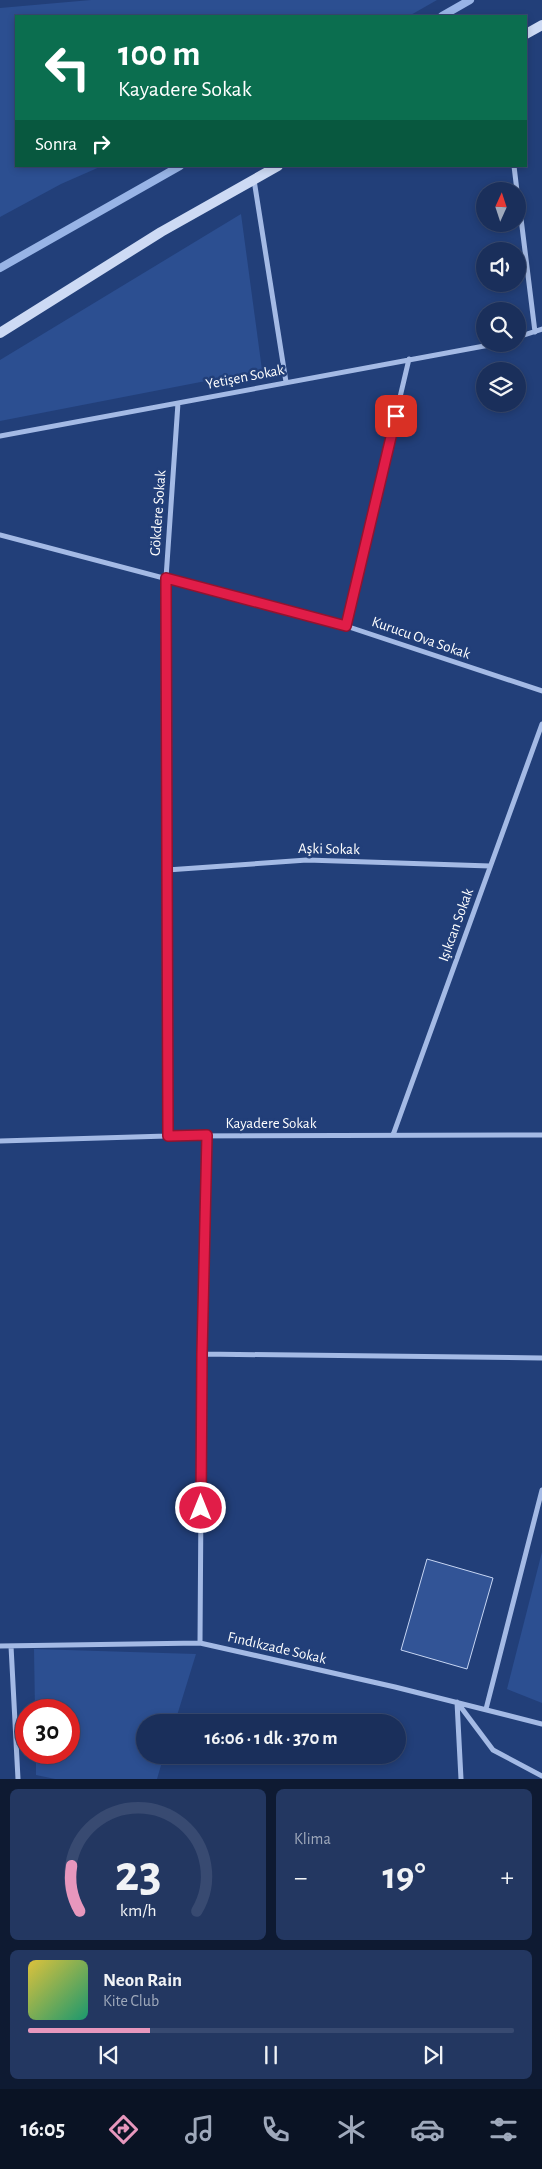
<!DOCTYPE html>
<html lang="tr">
<head>
<meta charset="utf-8">
<style>
	body { margin:0; font-family:"Alegreya Sans",sans-serif; background:#233761; color:#f1f3f6; height:100vh; display:flex; flex-direction:column; font-size:19px; white-space:nowrap }
	* { box-sizing:border-box; margin:0 }
	p { font-size:16px; color:#9fa9bb }
	.icon { flex:none; width:28px; height:28px; fill:none; stroke:currentColor; stroke-width:2; stroke-linecap:round; stroke-linejoin:round }
	.map { position:relative; height:1779px; overflow:hidden }
	.side { display:flex; flex-direction:column; gap:10px; padding:10px; background:#0e1a32; flex:1 }
	.side>* { flex:none }
	.top-card { position:absolute; left:15px; top:15px; width:512px; height:152px; border-radius:0px; box-shadow:0 2px 8px #0003,0 0 0 1px #384a71; background:#0b6e4f; color:#fff; overflow:hidden }
	.needle { width:32px; rotate:3deg }
	.fabs { position:absolute; left:476px; top:182px; display:grid; gap:10px }
	.fabs a { display:grid; place-items:center; width:50px; height:50px; border-radius:50%; background:#1a2f5b; box-shadow:0 2px 8px #0003,0 0 0 1px #384a71; font-size:25px }
	.speed { position:absolute; left:15px; top:1699px; display:flex; gap:10px; font-size:25px; font-weight:700; text-align:center }
	.speed>* { display:grid; place-content:center; width:65px; height:65px; border-radius:50%; background:#1a2f5b; box-shadow:0 2px 8px #0003,0 0 0 1px #384a71; line-height:1 }
	.speed .limit { border:8px solid #d22; background:#fff; color:#111 }
	.pin { position:absolute; display:grid; place-items:center; width:42px; height:42px; color:#fff; margin:-21px; border-radius:10px; box-shadow:0 2px 8px #0006 }
	.me { position:absolute; width:55px; margin:-28px; rotate:0deg; stroke-linejoin:round; filter:drop-shadow(0 0 4px #0008) }
	.turn { display:flex; align-items:center; gap:18px; height:105px; padding:0 20px; font-size:22px }
	.turn .icon { width:65px; height:65px; stroke-width:2.5 }
	.turn b { display:block; font-size:35px; line-height:42px }
	.then { display:flex; align-items:center; height:48px; padding:0 20px; background:#0003; gap:10px; font-size:19px }
	.big { font-size:38px; font-weight:600; line-height:1.1 }
	.side .widget { flex:1; display:flex; flex-direction:column; justify-content:center; gap:8px; min-width:0; padding:0 18px; border-radius:8px; background:#233761 }
	.side .dial { align-items:center; gap:0 }
	.dial svg { height:130px; overflow:visible; fill:none; stroke:#384a71; stroke-width:7; stroke-linecap:round; text-anchor:middle }
	.dial text { fill:#f1f3f6; stroke:none }
	.song { display:flex; align-items:center; gap:15px }
	.cover { width:60px; height:60px; border-radius:8px; background:linear-gradient(135deg,hsl(50 70% 55%),hsl(160 70% 35%)) }
	.played { height:5px; border-radius:2px; background:linear-gradient(90deg,#e797bd 25%,#384a71 25%) }
	.keys { display:flex; justify-content:space-around; direction:ltr }
	.heat { display:flex; justify-content:space-between; align-items:center; font-size:28px; direction:ltr }
	.side .tiles { flex:1; display:grid; gap:10px; grid-template-columns:1fr 1fr }
	.widget:last-child { grid-column:span 2 }
	.trip { position:absolute; left:136px; top:1714px; width:270px; height:50px; border-radius:25px; background:#1a2f5b; box-shadow:0 2px 8px #0003,0 0 0 1px #384a71; font-weight:600; line-height:50px; text-align:center }
	.menu { display:flex; height:80px; justify-content:space-around; align-items:center; background:#0a1324; color:#9fa9bb }
	.menu .icon { width:35px; height:35px }
	.menu .on { color:#e797bd }
	.menu b { font-size:22px; color:#f1f3f6 }
	.map>svg:first-child { display:block }
	.green { fill:#2c4f91 }
	.lines { fill:none; stroke-linecap:round; stroke-linejoin:round }
	.stream { stroke:#98b4e6; stroke-width:8 }
	.building { fill:#325496; stroke:#c7d6f4 }
	.street { stroke:#a4bae5; stroke-width:5 }
	.secondary { stroke:#cddaf4; stroke-width:10 }
	.route-casing { stroke:#92132f; stroke-width:12 }
	.route { stroke:#e11d48; stroke-width:9 }
	.labels { text-anchor:middle; dominant-baseline:central; stroke-width:5; stroke-linejoin:round; paint-order:stroke }
	.street-label { font-size:15px; fill:#fff; stroke:#223f79 }
</style>
</head>
<body>
<div class="map">
<svg width="542" height="1779" viewBox="0 0 542 1779">
	<rect width="100%" height="100%" fill="#223f79"/>
	<path class="green" d="M 91,0 L 437,0 L 409,16 L 16,16 L 16,166 L 102,166 L 61,184 L 0,217 L 0,8 Z
		M 241,214 L 262,370 L 0,421 L 0,360 Z
		M 542,1552 L 542,1703 L 507,1689 Z
		M 34,1649 L 196,1654 L 175,1722 L 145,1722 L 145,1755 L 164,1755 L 157,1779 L 55,1779 L 36,1775 L 36,1753 L 69,1752 L 69,1710 L 35,1710 Z"/>
	<g class="lines">
		<path class="stream" d="M 442,16 L 470,0
			M 0,268 L 180,166"/>
	</g>
	<path class="building" d="M 427,1559 L 493,1578 L 467,1669 L 401,1650 Z"/>
	<g class="lines">
		<path class="street" d="M 514,166 L 517,191
			M 254,180 L 286,382
			M 518,194 L 535,332
			M 518,337 L 542,329
			M 0,436 L 495,344
			M 0,535 L 346,626 L 542,691
			M 346,626 L 409,359
			M 167,870 L 307,860 L 490,866
			M 393,1135 L 542,724
			M 167,1136 L 166,578 L 178,403
			M 0,1141 L 167,1136 L 542,1135
			M 202,1354 L 542,1358
			M 200,1643 L 202,1354 L 207,1135
			M 0,1646 L 200,1643 L 395,1687 L 542,1724
			M 11,1646 L 18,1779
			M 486,1709 L 542,1490
			M 461,1779 L 457,1702 L 493,1750 L 542,1776"/>
		<path class="secondary" d="M 526,34 L 542,25
			M 0,333 L 161,232 L 278,166"/>
	</g>
	<g class="lines">
		<g class="route-casing">
			<path id="route" d="M 201,1508 L 202,1354 L 207,1135 L 168,1136 L 166,578 L 346,626 L 396,416"/>
		</g>
		<use href="#route" class="route"/>
	</g>
	<g class="labels">
		<g class="street-label">
			<text transform="translate(245 377) rotate(-11)">Yetişen Sokak</text>
			<text transform="translate(158 513) rotate(-86)">Gökdere Sokak</text>
			<text transform="translate(421 638) rotate(19)">Kurucu Ova Sokak</text>
			<text transform="translate(329 849) rotate(1)">Aşki Sokak</text>
			<text transform="translate(456 925) rotate(-70)">Işıkcan Sokak</text>
			<text x="271" y="1123">Kayadere Sokak</text>
			<text transform="translate(277 1648) rotate(13)">Fındıkzade Sokak</text>
		</g>
	</g>
</svg>
<div class="fabs">
<a><svg class="needle" viewBox="-14 -14 28 28"><path d="M0-13l5 13h-10z" fill="#e53935"/><path d="M0 13l5-13h-10z" fill="#9fa9bb"/></svg></a>
<a><svg class="icon" aria-label="sound" viewBox="0 0 24 24"><path d="M4 9h4l5-4v14l-5-4H4zM17 9q2 3 0 6"/></svg></a>
<a><svg class="icon" aria-label="search" viewBox="0 0 24 24"><circle cx="10" cy="10" r="6"/><path d="M15 15l6 6"/></svg></a>
<a><svg class="icon" aria-label="layers" viewBox="0 0 24 24"><path d="M12 4l9 5-9 5-9-5zM3 14l9 5 9-5"/></svg></a>
</div>
<div class="speed"><div class="limit">30</div></div>
<div class="pin" style="left:396px;top:416px;background:#d93025"><svg class="icon" aria-label="arrive" viewBox="0 0 24 24"><path d="M6 21V4h12l-3 4 3 4H6"/></svg></div>
<svg class="me" style="left:201px;top:1508px" viewBox="-20 -20 40 40"><circle r="17" fill="#e11d48" stroke="#fff" stroke-width="3"/><path d="M0-11L8 9 0 5-8 9z" fill="#fff"/></svg>
<div class="trip">16:06 · 1 dk · 370 m</div>
<div class="top-card">
<div class="turn"><svg class="icon" aria-label="left" viewBox="0 0 24 24"><path d="M17 20v-9H6M10 6l-5 5 5 5"/></svg><div><b>100 m</b>Kayadere Sokak</div></div>
<div class="then">Sonra<svg class="icon" aria-label="right" viewBox="0 0 24 24"><path d="M7 20v-9h11M14 6l5 5-5 5"/></svg></div>
</div>
</div>
<section class="side">
<div class="tiles">
<div class="widget dial"><svg viewBox="0 0 100 80">
<path d="M14 69A42 42 0 1 1 86 69"/>
<path d="M14 69A42 42 0 0 1 9 41" stroke="#e797bd"/>
<text x="50" y="56" font-size="32" font-weight="700">23</text>
<text x="50" y="72" font-size="11">km/h</text>
</svg></div>
<div class="widget"><p>Klima</p>
<div class="heat"><a>−</a><b class="big">19°</b><a>+</a></div>
</div>
<div class="widget">
<div class="song"><i class="cover"></i><div><b>Neon Rain</b><p>Kite Club</p></div></div>
<div class="played"></div>
<div class="keys"><svg class="icon" aria-label="previous" viewBox="0 0 24 24"><path d="M18 5L8 12l10 7zM5 5v14"/></svg><svg class="icon" aria-label="pause" viewBox="0 0 24 24"><path d="M8 5v14M16 5v14"/></svg><svg class="icon" aria-label="next" viewBox="0 0 24 24"><path d="M6 5l10 7-10 7zM19 5v14"/></svg></div>
</div>
</div>
</section>
<nav class="menu">
<b>16:05</b>
<svg class="icon on" aria-label="directions" viewBox="0 0 24 24"><path d="M12 3l9 9-9 9-9-9zM9 14v-3h6M13 9l2 2-2 2"/></svg>
<svg class="icon" aria-label="music" viewBox="0 0 24 24"><path d="M9 18V5l10-2v13"/><circle cx="6" cy="18" r="3"/><circle cx="16" cy="16" r="3"/></svg>
<svg class="icon" aria-label="phone" viewBox="0 0 24 24"><path d="M5 4h4l2 5-3 2q2 4 5 5l2-3 5 2v4C11 20 4 13 5 4z"/></svg>
<svg class="icon" aria-label="climate" viewBox="0 0 24 24"><path d="M12 3v18M4 7l16 10M4 17L20 7"/></svg>
<svg class="icon" aria-label="car" viewBox="0 0 24 24"><path d="M5 17H2v-5l4-1 3-4h7l3 4 3 1v5h-3M9 17h6M6 11h13"/><circle cx="7" cy="17" r="2"/><circle cx="17" cy="17" r="2"/></svg>
<svg class="icon" aria-label="filters" viewBox="0 0 24 24"><path d="M4 7h16M4 17h16"/><circle cx="9" cy="7" r="2"/><circle cx="15" cy="17" r="2"/></svg>
</nav>
</body>
</html>
